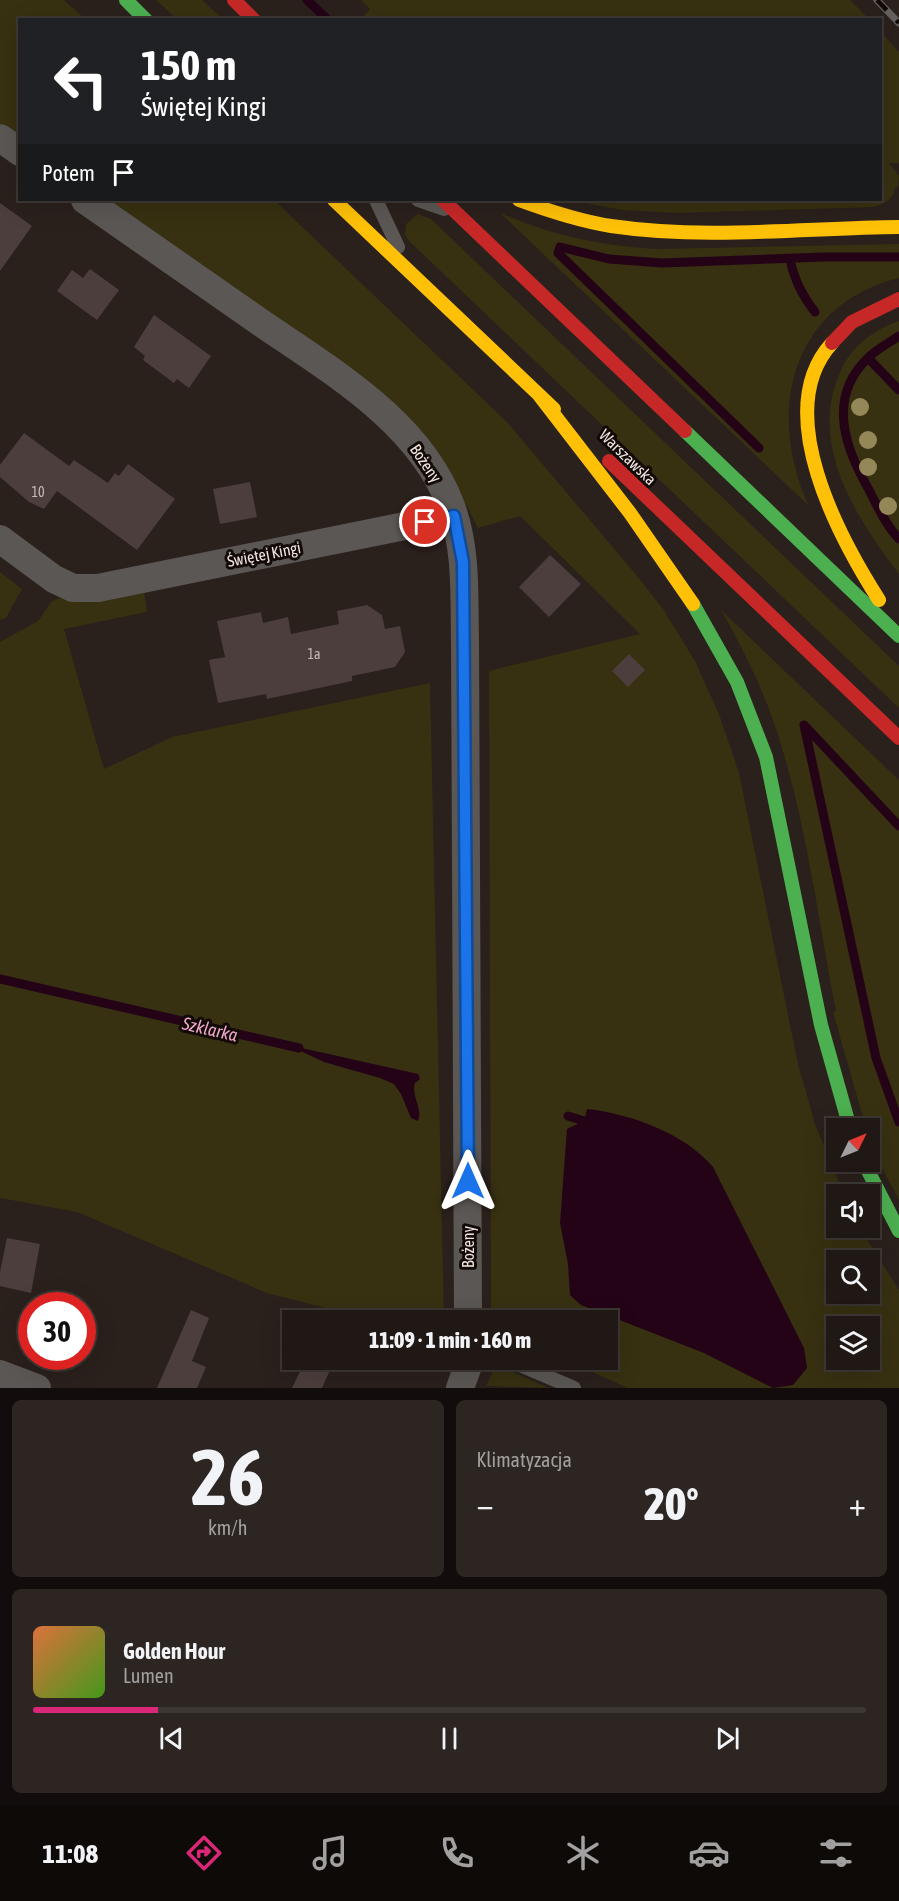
<!DOCTYPE html>
<html lang="pl">
<head>
<meta charset="utf-8">
<style>
	body { margin:0; font-family:"Asap Condensed",sans-serif; background:#2d2522; color:#f1f3f6; height:100vh; display:flex; flex-direction:column; font-size:22px; white-space:nowrap }
	* { box-sizing:border-box; margin:0 }
	p { font-size:20px; color:#a2a0a0 }
	.icon { flex:none; width:33px; height:33px; fill:none; stroke:currentColor; stroke-width:2; stroke-linecap:round; stroke-linejoin:round }
	.map { position:relative; height:1388px; overflow:hidden }
	.side { display:flex; flex-direction:column; gap:12px; padding:12px; background:#120d0c; flex:1 }
	.side>* { flex:none }
	.top-card { position:absolute; left:18px; top:18px; width:864px; height:183px; border-radius:0px; box-shadow:0 6px 24px #0002,0 0 0 2px #3d3734; background:#202124; color:#fff; overflow:hidden }
	.needle { width:39px; rotate:47deg }
	.fabs { position:absolute; left:826px; top:1118px; display:grid; gap:12px }
	.fabs a { display:grid; place-items:center; width:54px; height:54px; border-radius:0px; background:#201815; box-shadow:0 6px 24px #0002,0 0 0 2px #3d3734; font-size:30px }
	.speed { position:absolute; left:18px; top:1292px; display:flex; gap:12px; font-size:30px; font-weight:700; text-align:center }
	.speed>* { display:grid; place-content:center; width:78px; height:78px; border-radius:50%; background:#201815; box-shadow:0 6px 24px #0002,0 0 0 2px #3d3734; line-height:1 }
	.speed .limit { border:9px solid #d22; background:#fff; color:#111 }
	.pin { position:absolute; display:grid; place-items:center; width:51px; height:51px; color:#fff; margin:-26px; border:3px solid #fff; border-radius:50%; box-shadow:0 2px 6px #0007 }
	.me { position:absolute; width:66px; margin:-33px; rotate:0deg; stroke-linejoin:round; filter:drop-shadow(0 0 4px #0008) }
	.turn { display:flex; align-items:center; gap:21px; height:126px; padding:0 24px; font-size:27px }
	.turn .icon { width:78px; height:78px; stroke-width:2.5 }
	.turn b { display:block; font-size:42px; line-height:51px }
	.then { display:flex; align-items:center; height:57px; padding:0 24px; background:#0003; gap:12px; font-size:22px }
	.big { font-size:45px; font-weight:800; line-height:1.1 }
	.side .card { flex:1; display:flex; flex-direction:column; justify-content:center; gap:9px; min-width:0; padding:0 21px; border-radius:9px; background:#2d2522 }
	.side .dial { align-items:center; gap:0 }
	.dial b { font-size:78px; line-height:1 }
	.song { display:flex; align-items:center; gap:18px }
	.cover { width:72px; height:72px; border-radius:9px; background:linear-gradient(135deg,hsl(20 70% 55%),hsl(100 70% 35%)) }
	.played { height:6px; border-radius:3px; background:linear-gradient(90deg,#db2777 15%,#3d3734 15%) }
	.keys { display:flex; justify-content:space-around; direction:ltr }
	.heat { display:flex; justify-content:space-between; align-items:center; font-size:33px; direction:ltr }
	.side .tiles { flex:1; display:grid; gap:12px; grid-template-columns:1fr 1fr }
	.card:last-child { grid-column:span 2 }
	.trip { position:absolute; left:282px; top:1310px; width:336px; height:60px; border-radius:0px; background:#201815; box-shadow:0 6px 24px #0002,0 0 0 2px #3d3734; font-weight:800; line-height:60px; text-align:center }
	.menu { display:flex; height:96px; justify-content:space-around; align-items:center; background:#0d0a08; color:#a2a0a0 }
	.menu .icon { width:42px; height:42px }
	.menu .current { color:#db2777 }
	.menu b { font-size:27px; color:#f1f3f6 }
	.map>svg:first-child { display:block }
	.green { fill:#373011; fill-rule:evenodd }
	.water { fill:#240317 }
	.lines { fill:none; stroke-linecap:round; stroke-linejoin:round }
	.stream { stroke:#240317; stroke-width:9 }
	.building { fill:#4c3e3c }
	.lane { stroke:#5b5754; stroke-width:14 }
	.street { stroke:#5b5754; stroke-width:28 }
	.fast { stroke:#4caf50; stroke-width:14 }
	.slow { stroke:#ffc107; stroke-width:14 }
	.jam { stroke:#c62828; stroke-width:14 }
	.rail-casing { stroke:#64605d; stroke-width:7 }
	.rail { stroke:#120a07; stroke-width:4.5; stroke-dasharray:14; stroke-linecap:butt }
	.tree { fill:#948858 }
	.route-casing { stroke:#114b97; stroke-width:15 }
	.route { stroke:#1a73e8; stroke-width:10 }
	.labels { text-anchor:middle; dominant-baseline:central; stroke-width:6; stroke-linejoin:round; paint-order:stroke }
	.number-label { font-size:14px; fill:#c8bbb7 }
	.street-label { font-size:16px; fill:#f2e5e0; stroke:#120a07 }
	.water-label { font-size:18px; font-style:italic; fill:#f3a7d1; stroke:#120a07 }
</style>
</head>
<body>
<div class="map">
<svg width="899" height="1388" viewBox="0 0 899 1388">
	<rect width="100%" height="100%" fill="#2a201c"/>
	<path class="green" d="M 0,0 L 64,0 L 85,19 L 20,20 L 19,137 L 0,123 Z
		M 156,0 L 202,0 L 223,19 L 177,19 Z
		M 361,0 L 850,0 L 869,19 L 360,20 L 370,9 Z
		M 881,32 L 899,52 L 899,163 L 889,163 L 899,176 L 898,187 L 895,187 C 893,199 886,204 874,207 L 675,213 L 622,210 L 570,200 L 880,200 Z
		M 106,200 L 274,200 L 507,422 L 638,577 L 663,609 L 695,661 L 719,714 L 739,773 L 798,1064 L 815,1124 L 844,1194 L 837,1194 L 837,1227 L 859,1227 L 899,1290 L 899,1388 L 628,1388 L 563,1359 L 608,1359 L 608,1320 L 494,1320 L 491,1314 L 489,671 L 640,634 L 520,516 L 478,528 L 454,481 ZM 837,1260 L 870,1260 L 870,1293 L 837,1293 ZM 837,1326 L 870,1326 L 870,1359 L 837,1359 Z
		M 500,213 C 551,235 600,246 656,249 L 899,244 L 899,278 C 790,305 766,414 809,506 Z
		M 418,214 L 431,219 L 899,666 L 899,708 L 409,241 L 405,235 L 406,224 Z
		M 899,321 L 899,574 C 855,516 807,443 841,370 C 852,346 874,329 899,321 Z
		M 0,572 L 22,589 L 6,618 L 0,620 Z
		M 144,591 L 147,612 L 64,629 L 104,769 L 172,737 L 430,683 L 444,1320 L 352,1320 L 329,1309 L 267,1293 L 77,1212 L 0,1198 L 0,642 L 38,621 L 51,602 L 64,596 Z
		M 721,610 L 899,780 L 899,1200 C 888,1178 870,1152 870,1128 L 866,1128 L 833,1012 L 836,1011 C 816,909 804,801 767,704 C 754,671 738,640 721,610 Z
		M 496,1365 L 549,1388 L 486,1386 Z"/>
	<path class="water" d="M 288,1045 L 418,1074 L 420,1079 L 415,1083 C 411,1096 423,1108 418,1121 L 411,1118 L 401,1094 L 394,1084 L 380,1078 L 324,1062 Z
		M 587,1109 C 631,1114 684,1133 713,1167 L 804,1348 L 807,1368 L 793,1385 L 773,1388 L 704,1353 L 581,1305 L 570,1295 L 568,1264 L 560,1223 L 567,1129 L 584,1121 Z"/>
	<g class="lines">
		<path class="stream" d="M 307,0 L 328,20
			M 790,260 C 795,281 802,295 815,312
			M 899,336 C 889,343 877,349 869,357 C 827,396 844,446 868,488 C 877,506 886,525 899,539
			M 868,358 L 899,390
			M 759,448 L 558,253 L 560,247 L 609,259 L 662,263 L 824,257 L 899,257
			M 804,725 L 876,1058 L 899,1122
			M 805,726 L 899,826
			M 0,979 L 299,1048
			M 568,1116 L 584,1121"/>
	</g>
	<path class="building" d="M 0,203 L 32,226 L 0,271 Z
		M 90,269 L 119,290 L 97,320 L 57,291 L 72,270 L 83,278 Z
		M 154,315 L 211,356 L 189,388 L 177,379 L 174,383 L 143,360 L 145,356 L 134,347 Z
		M 24,433 L 69,466 L 74,460 L 108,483 L 115,473 L 119,476 L 128,464 L 175,499 L 137,550 L 57,491 L 44,509 L 29,502 L 0,477 L 0,465 Z
		M 250,482 L 257,517 L 220,524 L 213,489 Z
		M 550,555 L 581,584 L 549,617 L 519,587 Z
		M 367,605 L 382,615 L 385,629 L 400,626 L 405,652 L 395,667 L 352,676 L 352,681 L 267,699 L 266,694 L 218,703 L 209,660 L 225,657 L 217,621 L 261,612 L 263,623 L 288,617 L 291,634 L 339,624 L 337,611 Z
		M 629,654 L 645,670 L 628,687 L 612,671 Z
		M 7,1238 L 40,1244 L 31,1293 L 0,1286 L 0,1272 Z
		M 191,1310 L 209,1318 L 192,1361 L 206,1367 L 197,1388 L 157,1388 Z
		M 306,1359 L 335,1359 L 322,1388 L 292,1388 Z"/>
	<g class="lines">
		<path class="lane" d="M 376,200 L 398,247
			M 418,200 L 444,209
			M 506,1359 L 574,1388"/>
		<path class="street" d="M 0,138 L 20,152
			M 85,200 C 142,240 200,280 257,320 C 329,370 419,420 451,506 C 467,549 464,596 465,641 L 468,1320
			M 0,539 L 54,579 L 73,588 L 98,588 L 454,516
			M 0,1374 L 37,1388
			M 460,1388 L 468,1366 L 468,1359"/>
		<path class="fast" d="M 126,0 L 146,20
			M 685,431 L 899,636
			M 693,604 L 737,682 L 766,757 L 821,1025 L 850,1128
			M 863,1161 L 899,1231"/>
		<path class="slow" d="M 334,200 L 554,409
			M 519,200 C 549,211 579,221 611,226 C 706,240 804,228 899,227
			M 832,343 C 770,411 839,537 879,600
			M 539,395 L 630,513 L 693,604"/>
		<path class="jam" d="M 234,0 L 254,20
			M 443,200 L 685,431
			M 832,343 L 852,322 L 899,299
			M 609,461 L 899,738"/>
		<g class="rail-casing">
			<path id="rail" d="M 877,0 L 899,23"/>
		</g>
		<use href="#rail" class="rail"/>
	</g>
	<g class="tree">
		<circle cx="860" cy="407" r="9"/>
		<circle cx="868" cy="440" r="9"/>
		<circle cx="868" cy="467" r="9"/>
		<circle cx="888" cy="506" r="9"/>
	</g>
	<g class="lines">
		<g class="route-casing">
			<path id="route" d="M 425,522 L 454,516 L 463,562 L 468,1181"/>
		</g>
		<use href="#route" class="route"/>
	</g>
	<g class="labels">
		<g class="number-label">
			<text x="38" y="492">10</text>
			<text x="314" y="654">1a</text>
		</g>
		<g class="street-label">
			<text transform="translate(628 457) rotate(44)">Warszawska</text>
			<text transform="translate(426 463) rotate(56)">Bożeny</text>
			<text transform="translate(264 554) rotate(-11)">Świętej Kingi</text>
			<text transform="translate(468 1247) rotate(-90)">Bożeny</text>
		</g>
		<g class="water-label">
			<text transform="translate(210 1029) rotate(13)">Szklarka</text>
		</g>
	</g>
</svg>
<div class="fabs">
<a><svg class="needle" viewBox="-14 -14 28 28"><path d="M0-13l5 13h-10z" fill="#e53935"/><path d="M0 13l5-13h-10z" fill="#a2a0a0"/></svg></a>
<a><svg class="icon" aria-label="sound" viewBox="0 0 24 24"><path d="M4 9h4l5-4v14l-5-4H4zM17 9q2 3 0 6"/></svg></a>
<a><svg class="icon" aria-label="search" viewBox="0 0 24 24"><circle cx="10" cy="10" r="6"/><path d="M15 15l6 6"/></svg></a>
<a><svg class="icon" aria-label="layers" viewBox="0 0 24 24"><path d="M12 4l9 5-9 5-9-5zM3 14l9 5 9-5"/></svg></a>
</div>
<div class="speed"><div class="limit">30</div></div>
<div class="pin" style="left:425px;top:522px;background:#d93025"><svg class="icon" aria-label="arrive" viewBox="0 0 24 24"><path d="M6 21V4h12l-3 4 3 4H6"/></svg></div>
<svg class="me" style="left:468px;top:1181px" viewBox="-20 -20 40 40"><path d="M0-17L14 15 0 8-14 15z" fill="#1a73e8" stroke="#fff" stroke-width="4"/></svg>
<div class="trip">11:09 · 1 min · 160 m</div>
<div class="top-card">
<div class="turn"><svg class="icon" aria-label="left" viewBox="0 0 24 24"><path d="M17 20v-9H6M10 6l-5 5 5 5"/></svg><div><b>150 m</b>Świętej Kingi</div></div>
<div class="then">Potem<svg class="icon" aria-label="arrive" viewBox="0 0 24 24"><path d="M6 21V4h12l-3 4 3 4H6"/></svg></div>
</div>
</div>
<section class="side">
<div class="tiles">
<div class="card dial"><b>26</b><p>km/h</p></div>
<div class="card"><p>Klimatyzacja</p>
<div class="heat"><a>−</a><b class="big">20°</b><a>+</a></div>
</div>
<div class="card">
<div class="song"><i class="cover"></i><div><b>Golden Hour</b><p>Lumen</p></div></div>
<div class="played"></div>
<div class="keys"><svg class="icon" aria-label="previous" viewBox="0 0 24 24"><path d="M18 5L8 12l10 7zM5 5v14"/></svg><svg class="icon" aria-label="pause" viewBox="0 0 24 24"><path d="M8 5v14M16 5v14"/></svg><svg class="icon" aria-label="next" viewBox="0 0 24 24"><path d="M6 5l10 7-10 7zM19 5v14"/></svg></div>
</div>
</div>
</section>
<nav class="menu">
<b>11:08</b>
<svg class="icon current" aria-label="directions" viewBox="0 0 24 24"><path d="M12 3l9 9-9 9-9-9zM9 14v-3h6M13 9l2 2-2 2"/></svg>
<svg class="icon" aria-label="music" viewBox="0 0 24 24"><path d="M9 18V5l10-2v13"/><circle cx="6" cy="18" r="3"/><circle cx="16" cy="16" r="3"/></svg>
<svg class="icon" aria-label="phone" viewBox="0 0 24 24"><path d="M5 4h4l2 5-3 2q2 4 5 5l2-3 5 2v4C11 20 4 13 5 4z"/></svg>
<svg class="icon" aria-label="climate" viewBox="0 0 24 24"><path d="M12 3v18M4 7l16 10M4 17L20 7"/></svg>
<svg class="icon" aria-label="car" viewBox="0 0 24 24"><path d="M5 17H2v-5l4-1 3-4h7l3 4 3 1v5h-3M9 17h6M6 11h13"/><circle cx="7" cy="17" r="2"/><circle cx="17" cy="17" r="2"/></svg>
<svg class="icon" aria-label="filters" viewBox="0 0 24 24"><path d="M4 7h16M4 17h16"/><circle cx="9" cy="7" r="2"/><circle cx="15" cy="17" r="2"/></svg>
</nav>
</body>
</html>
